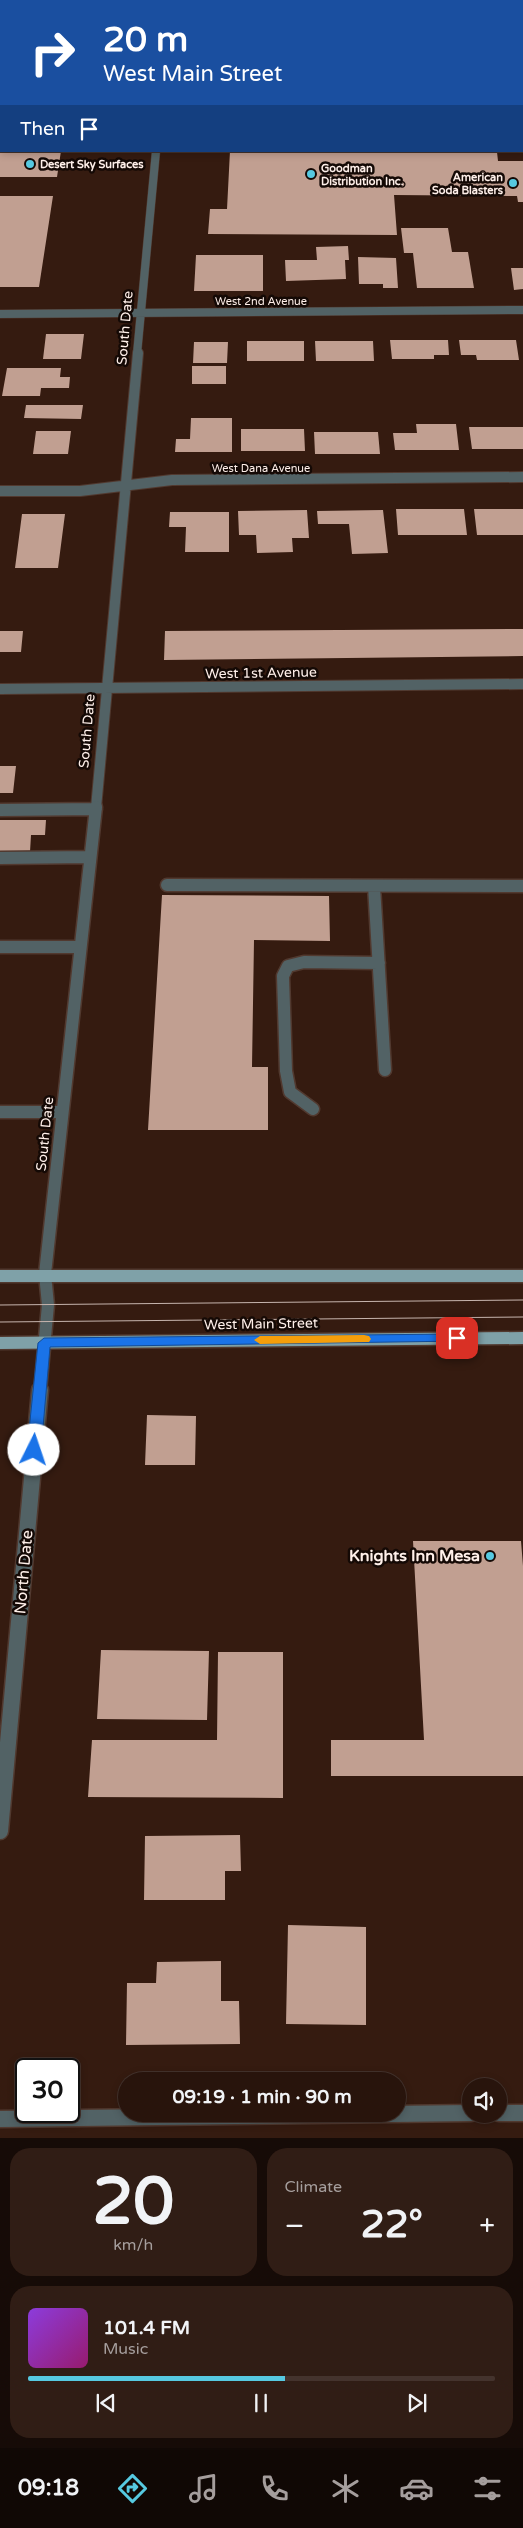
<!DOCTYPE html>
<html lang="en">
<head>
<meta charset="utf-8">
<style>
	body { margin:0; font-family:"Varela Round",sans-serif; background:#301d15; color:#f1f3f6; height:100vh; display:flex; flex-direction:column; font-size:19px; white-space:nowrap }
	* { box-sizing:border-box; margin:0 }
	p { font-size:16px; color:#a59e9d }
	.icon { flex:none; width:28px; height:28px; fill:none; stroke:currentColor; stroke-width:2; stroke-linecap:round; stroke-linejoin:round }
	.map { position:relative; height:2138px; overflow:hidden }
	.drawer { display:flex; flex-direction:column; gap:10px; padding:10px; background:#160b07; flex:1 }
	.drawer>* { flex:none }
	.hud { position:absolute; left:0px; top:0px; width:524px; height:152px; box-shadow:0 2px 8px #0003,0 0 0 1px #44332d; background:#1a4fa0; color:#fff; overflow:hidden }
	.controls { position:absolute; left:462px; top:2078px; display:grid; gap:10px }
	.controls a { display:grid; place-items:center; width:45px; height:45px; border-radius:50%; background:#28140c; box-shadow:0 2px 8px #0003,0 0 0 1px #44332d; font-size:25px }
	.speed { position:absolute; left:15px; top:2058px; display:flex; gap:10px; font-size:25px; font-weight:700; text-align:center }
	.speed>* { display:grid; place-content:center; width:65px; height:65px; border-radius:50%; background:#28140c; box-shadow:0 2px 8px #0003,0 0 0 1px #44332d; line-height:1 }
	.speed .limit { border:2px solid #111; border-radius:8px; background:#fff; color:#111 }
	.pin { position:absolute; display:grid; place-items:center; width:42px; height:42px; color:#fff; margin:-21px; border-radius:10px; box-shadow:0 2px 8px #0006 }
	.me { position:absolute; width:55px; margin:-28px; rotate:4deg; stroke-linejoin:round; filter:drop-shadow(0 0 4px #0008) }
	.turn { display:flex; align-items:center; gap:18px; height:105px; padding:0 20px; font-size:22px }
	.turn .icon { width:65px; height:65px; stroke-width:2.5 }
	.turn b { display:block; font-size:35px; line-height:42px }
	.then { display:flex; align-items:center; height:48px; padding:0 20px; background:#0003; gap:10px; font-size:19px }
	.big { font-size:38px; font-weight:700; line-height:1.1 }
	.drawer .tile { flex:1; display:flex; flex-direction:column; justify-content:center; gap:8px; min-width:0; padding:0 18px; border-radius:20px; background:#301d15 }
	.drawer .dial { align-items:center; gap:0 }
	.dial b { font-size:65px; line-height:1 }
	.song { display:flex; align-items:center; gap:15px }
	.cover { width:60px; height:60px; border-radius:8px; background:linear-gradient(135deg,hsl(270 70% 55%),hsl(320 70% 35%)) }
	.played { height:5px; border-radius:2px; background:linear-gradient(90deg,#56c9e1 55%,#44332d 55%) }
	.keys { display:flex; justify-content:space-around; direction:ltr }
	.heat { display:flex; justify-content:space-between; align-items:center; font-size:28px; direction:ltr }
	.drawer .tiles { flex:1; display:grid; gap:10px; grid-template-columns:1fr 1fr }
	.tile:last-child { grid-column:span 2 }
	.trip { position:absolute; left:118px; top:2072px; width:288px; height:50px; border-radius:25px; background:#28140c; box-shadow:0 2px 8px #0003,0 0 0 1px #44332d; font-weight:700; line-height:50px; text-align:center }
	.tab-bar { display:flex; height:80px; justify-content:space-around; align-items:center; background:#100805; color:#a59e9d }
	.tab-bar .icon { width:35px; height:35px }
	.tab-bar .selected { color:#56c9e1 }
	.tab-bar b { font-size:22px; color:#f1f3f6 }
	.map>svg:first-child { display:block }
	.building { fill:#c19f91 }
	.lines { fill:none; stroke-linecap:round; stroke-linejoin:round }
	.minor-far3-casing { stroke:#51392f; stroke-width:9 }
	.minor-far2-casing { stroke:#51392f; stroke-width:12 }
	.minor-far1-casing { stroke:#51392f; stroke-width:15 }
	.minor-casing { stroke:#51392f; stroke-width:19 }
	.major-casing { stroke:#51392f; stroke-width:15 }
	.minor-far3 { stroke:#526265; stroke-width:8 }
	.minor-far2 { stroke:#526265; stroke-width:10 }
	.minor-far1 { stroke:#526265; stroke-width:12 }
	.minor { stroke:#526265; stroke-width:16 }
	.major { stroke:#7fa1a8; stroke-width:12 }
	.tram { stroke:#c7b5ae; stroke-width:1 }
	.rail-casing { stroke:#c7b5ae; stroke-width:4 }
	.rail { stroke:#140905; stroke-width:2.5; stroke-dasharray:7; stroke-linecap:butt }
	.route { fill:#1a73e8; stroke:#114b97 }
	.slow { fill:#f59e0b }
	.poi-dot { fill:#56c9e1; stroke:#140905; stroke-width:2 }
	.labels { text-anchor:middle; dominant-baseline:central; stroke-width:5; stroke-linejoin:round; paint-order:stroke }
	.far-poi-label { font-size:11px; font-weight:bold; fill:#fff0ea; stroke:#140905; text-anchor:start }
	.far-street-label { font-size:11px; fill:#fff0ea; stroke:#140905 }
	.street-label { font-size:14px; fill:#fff0ea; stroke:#140905 }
	.near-poi-label { font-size:16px; font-weight:bold; fill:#fff0ea; stroke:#140905; text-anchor:end }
	.near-street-label { font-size:16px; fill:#fff0ea; stroke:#140905 }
</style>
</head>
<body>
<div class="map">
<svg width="523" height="2138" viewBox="0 0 523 2138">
	<rect width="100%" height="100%" fill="#351b10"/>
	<path class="building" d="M 0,151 L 61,151 L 57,177 L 0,177 Z
		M 230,151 L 497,152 L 498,161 L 523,161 L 523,202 L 518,202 L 517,196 L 394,195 L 397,235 L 208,234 L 210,209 L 227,209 Z
		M 0,196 L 53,196 L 39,287 L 0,287 Z
		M 401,228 L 448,228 L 452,252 L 468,252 L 474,288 L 417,288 L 413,253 L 404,253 Z
		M 348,246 L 349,260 L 345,260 L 346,279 L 286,281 L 285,260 L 317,260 L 316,247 Z
		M 196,255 L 263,255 L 263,291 L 194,291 Z
		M 358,257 L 396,258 L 398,288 L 383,288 L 383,284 L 359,284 Z
		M 511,268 L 523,268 L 523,289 L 514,290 Z
		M 46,334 L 84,334 L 81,359 L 43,359 Z
		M 390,340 L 448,340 L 449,355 L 434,355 L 434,359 L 392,359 Z
		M 459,340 L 516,340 L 519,360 L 477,360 L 476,355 L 461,355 Z
		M 247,341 L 304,341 L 304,361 L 247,361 Z
		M 315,341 L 373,341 L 374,361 L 316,361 Z
		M 194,342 L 228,342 L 227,363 L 193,363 Z
		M 192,366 L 226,366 L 226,384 L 192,384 Z
		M 7,368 L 61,368 L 60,377 L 70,377 L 69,388 L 41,388 L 40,396 L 2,396 Z
		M 26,405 L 83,405 L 81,419 L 24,418 Z
		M 191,418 L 232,418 L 232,452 L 175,452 L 176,439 L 190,439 Z
		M 416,424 L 456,424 L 459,450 L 395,450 L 393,433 L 417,433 Z
		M 469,427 L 523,427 L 523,449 L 472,449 Z
		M 241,429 L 304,429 L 305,451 L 241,451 Z
		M 36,431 L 71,431 L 68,454 L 33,454 Z
		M 314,432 L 378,432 L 380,454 L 315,454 Z
		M 396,509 L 464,509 L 467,535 L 398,535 Z
		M 474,509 L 523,509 L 523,535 L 477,535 Z
		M 307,510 L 309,538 L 292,538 L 293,552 L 257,553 L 256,535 L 239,535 L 238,511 Z
		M 383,510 L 388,553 L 352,554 L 349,524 L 318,524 L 317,511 Z
		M 170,512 L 229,512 L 229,552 L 185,552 L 186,527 L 169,527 Z
		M 22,514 L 65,514 L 58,568 L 15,568 Z
		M 523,629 L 523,656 L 164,660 L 165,631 Z
		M 0,631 L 23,631 L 21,652 L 0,652 Z
		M 0,766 L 16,766 L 13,793 L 0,793 Z
		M 0,820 L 46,820 L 45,835 L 31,835 L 30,852 L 0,853 Z
		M 162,895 L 329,896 L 330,941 L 254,940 L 252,1067 L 268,1067 L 268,1130 L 148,1130 Z
		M 147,1415 L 196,1416 L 195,1465 L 145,1465 Z
		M 413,1541 L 521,1541 L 523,1566 L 523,1776 L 331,1776 L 331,1740 L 424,1740 Z
		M 101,1650 L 209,1651 L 207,1720 L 97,1719 Z
		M 218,1652 L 283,1652 L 283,1798 L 88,1797 L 92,1740 L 217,1740 Z
		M 240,1835 L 241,1871 L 225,1871 L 225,1900 L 144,1900 L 145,1836 Z
		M 288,1925 L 366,1927 L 366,2025 L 286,2024 Z
		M 221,1961 L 221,2001 L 239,2001 L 240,2044 L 126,2045 L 127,1983 L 156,1983 L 157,1962 Z"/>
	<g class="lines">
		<g class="minor-far3-casing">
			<path id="minor-far3" d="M 0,314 L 523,310
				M 137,354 L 156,151"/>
		</g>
		<g class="minor-far2-casing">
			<path id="minor-far2" d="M 0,491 L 80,491 L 172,480 L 523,477
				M 0,689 L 523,684
				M 96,808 L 138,353"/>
		</g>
		<g class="minor-far1-casing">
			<path id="minor-far1" d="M 0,810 L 96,809
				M 0,858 L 89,857
				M 167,885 L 523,886
				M 374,886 L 385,1070
				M 0,947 L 79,947
				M 313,1109 L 290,1092 L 286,1071 L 283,976 L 288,966 L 304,962 L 379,963
				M 0,1112 L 62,1112
				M 40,1391 L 48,1305 L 45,1274 L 96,807"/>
		</g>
		<g class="minor-casing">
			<path id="minor" d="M 0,1831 L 40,1390
				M 499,2113 L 523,2113
				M 0,2119 L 471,2113"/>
		</g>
		<g class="major-casing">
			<path id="major" d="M 0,1276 L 523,1276
				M 0,1343 L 523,1338"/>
		</g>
		<use href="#minor-far3" class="minor-far3"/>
		<use href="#minor-far2" class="minor-far2"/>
		<use href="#minor-far1" class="minor-far1"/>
		<use href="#minor" class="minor"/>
		<use href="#major" class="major"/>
		<path class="tram" d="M 0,1305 L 523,1300
			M 0,1322 L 523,1317"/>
		<g class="rail-casing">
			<path id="rail" d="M 297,0 L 305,1"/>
		</g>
		<use href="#rail" class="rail"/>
	</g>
	<path class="route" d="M 457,1334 L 462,1335 L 464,1338 L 462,1341 L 50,1347 L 41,1450 L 34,1455 L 27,1450 L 38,1343 L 44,1338 Z"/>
	<path class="slow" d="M 364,1335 L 369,1336 L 371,1339 L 369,1342 L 260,1344 L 254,1340 L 260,1336 Z"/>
	<g class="poi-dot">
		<circle cx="30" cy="164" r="5"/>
		<circle cx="311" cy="174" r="5"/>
		<circle cx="513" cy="183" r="5"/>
		<circle cx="490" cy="1556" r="5"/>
	</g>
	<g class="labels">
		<g class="far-poi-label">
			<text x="40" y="164">Desert Sky Surfaces</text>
			<text x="321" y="168">Goodman<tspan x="321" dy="13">Distribution Inc.</tspan></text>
			<text x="503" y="177" text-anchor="end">American<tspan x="503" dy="13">Soda Blasters</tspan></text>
		</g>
		<g class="far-street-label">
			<text x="261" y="301">West 2nd Avenue</text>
			<text x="261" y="468">West Dana Avenue</text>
		</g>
		<g class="street-label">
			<text transform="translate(125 328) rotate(-85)">South Date</text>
			<text transform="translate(261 673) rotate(-1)">West 1st Avenue</text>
			<text transform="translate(87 731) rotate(-85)">South Date</text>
			<text transform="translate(45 1134) rotate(-84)">South Date</text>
			<text transform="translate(261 1324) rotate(-1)">West Main Street</text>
		</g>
		<g class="near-poi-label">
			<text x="480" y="1556">Knights Inn Mesa</text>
		</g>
		<g class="near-street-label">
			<text transform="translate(24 1572) rotate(-85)">North Date</text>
		</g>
	</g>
</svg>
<div class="controls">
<a><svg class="icon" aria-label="sound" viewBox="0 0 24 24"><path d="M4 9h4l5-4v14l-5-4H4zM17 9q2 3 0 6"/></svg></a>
</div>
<div class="speed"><div class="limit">30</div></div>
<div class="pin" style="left:457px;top:1338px;background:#d93025"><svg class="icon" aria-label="arrive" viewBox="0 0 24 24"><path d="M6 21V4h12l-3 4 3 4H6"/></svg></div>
<svg class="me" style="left:34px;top:1450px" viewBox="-20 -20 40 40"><circle r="19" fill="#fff"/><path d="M0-13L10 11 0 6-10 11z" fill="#1a73e8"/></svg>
<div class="trip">09:19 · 1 min · 90 m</div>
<div class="hud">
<div class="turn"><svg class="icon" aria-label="right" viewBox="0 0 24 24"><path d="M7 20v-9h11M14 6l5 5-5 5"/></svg><div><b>20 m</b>West Main Street</div></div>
<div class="then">Then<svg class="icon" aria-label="arrive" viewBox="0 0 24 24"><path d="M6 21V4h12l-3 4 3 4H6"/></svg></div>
</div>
</div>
<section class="drawer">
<div class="tiles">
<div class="tile dial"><b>20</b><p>km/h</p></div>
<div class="tile"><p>Climate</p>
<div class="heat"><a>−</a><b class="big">22°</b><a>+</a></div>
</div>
<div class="tile">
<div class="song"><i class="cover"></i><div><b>101.4 FM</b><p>Music</p></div></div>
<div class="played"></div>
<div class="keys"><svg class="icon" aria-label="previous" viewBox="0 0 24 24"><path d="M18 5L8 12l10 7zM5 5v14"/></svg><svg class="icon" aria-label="pause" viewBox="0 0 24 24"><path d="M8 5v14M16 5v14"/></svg><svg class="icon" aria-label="next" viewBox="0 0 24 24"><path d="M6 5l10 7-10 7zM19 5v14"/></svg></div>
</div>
</div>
</section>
<nav class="tab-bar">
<b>09:18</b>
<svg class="icon selected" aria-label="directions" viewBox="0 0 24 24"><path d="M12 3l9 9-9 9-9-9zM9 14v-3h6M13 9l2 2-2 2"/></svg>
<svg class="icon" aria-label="music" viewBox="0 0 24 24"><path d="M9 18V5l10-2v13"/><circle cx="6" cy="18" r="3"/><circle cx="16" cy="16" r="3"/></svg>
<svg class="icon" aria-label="phone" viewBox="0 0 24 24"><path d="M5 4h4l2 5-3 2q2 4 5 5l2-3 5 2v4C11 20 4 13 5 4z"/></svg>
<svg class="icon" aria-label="climate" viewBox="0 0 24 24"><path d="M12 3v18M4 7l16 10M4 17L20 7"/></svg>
<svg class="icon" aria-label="car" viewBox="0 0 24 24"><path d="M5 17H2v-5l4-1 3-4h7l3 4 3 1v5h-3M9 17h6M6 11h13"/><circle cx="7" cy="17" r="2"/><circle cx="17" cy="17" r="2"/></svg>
<svg class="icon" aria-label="filters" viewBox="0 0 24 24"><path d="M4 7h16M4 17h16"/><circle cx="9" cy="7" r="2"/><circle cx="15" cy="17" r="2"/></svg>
</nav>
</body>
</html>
